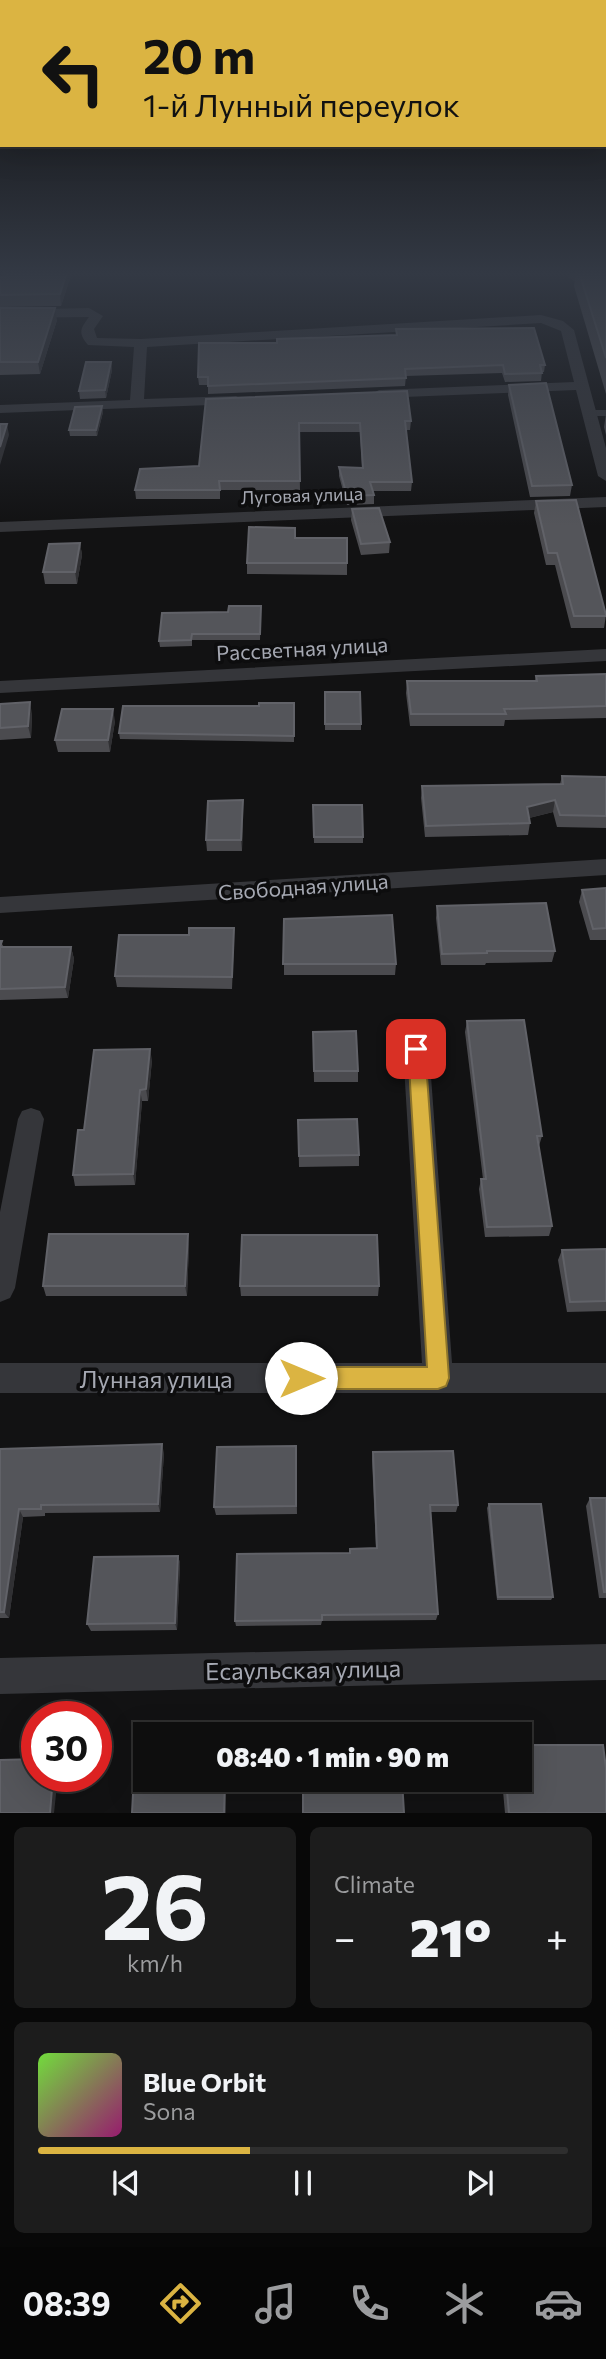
<!DOCTYPE html>
<html lang="en">
<head>
<meta charset="utf-8">
<style>
	body { margin:0; font-family:Commissioner,sans-serif; background:#1c1c1c; color:#f1f3f6; height:100vh; display:flex; flex-direction:column; font-size:26px; white-space:nowrap }
	* { box-sizing:border-box; margin:0 }
	p { font-size:23px; color:#9b9c9e }
	.icon { flex:none; width:38px; height:38px; fill:none; stroke:currentColor; stroke-width:2; stroke-linecap:round; stroke-linejoin:round }
	.map { position:relative; height:1813px; overflow:hidden }
	.details { display:flex; flex-direction:column; gap:14px; padding:14px; background:#080808; flex:1 }
	.details>* { flex:none }
	.banner { position:absolute; left:0px; top:0px; width:607px; height:147px; box-shadow:0 7px 28px #0002,0 0 0 2px #2e2e2e; background:#dbb442; color:#111; overflow:hidden }
	.speed { position:absolute; left:21px; top:1701px; display:flex; gap:14px; font-size:35px; font-weight:700; text-align:center }
	.speed>* { display:grid; place-content:center; width:91px; height:91px; border-radius:50%; background:#0e0e0e; box-shadow:0 7px 28px #0002,0 0 0 2px #2e2e2e; line-height:1 }
	.speed .limit { border:10px solid #d22; background:#fff; color:#111 }
	.pin { position:absolute; display:grid; place-items:center; width:60px; height:60px; color:#fff; margin:-30px; border-radius:14px; box-shadow:0 4px 10px #0006 }
	.me { position:absolute; width:77px; margin:-38px; rotate:90deg; stroke-linejoin:round; filter:drop-shadow(0 0 5px #0008) }
	.turn { display:flex; align-items:center; gap:24px; height:147px; padding:0 28px; font-size:32px }
	.turn .icon { width:91px; height:91px; stroke-width:2.5 }
	.turn b { display:block; font-size:49px; line-height:60px }
	.big { font-size:52px; font-weight:800; line-height:1.1 }
	.details .card { flex:1; display:flex; flex-direction:column; justify-content:center; gap:10px; min-width:0; padding:0 24px; border-radius:10px; background:#1c1c1c }
	.details .dial { align-items:center; gap:0 }
	.dial b { font-size:91px; line-height:1 }
	.song { display:flex; align-items:center; gap:21px }
	.cover { width:84px; height:84px; border-radius:10px; background:linear-gradient(135deg,hsl(100 70% 55%),hsl(320 70% 35%)) }
	.played { height:7px; border-radius:4px; background:linear-gradient(90deg,#dbb442 40%,#2e2e2e 40%) }
	.keys { display:flex; justify-content:space-around; direction:ltr }
	.heat { display:flex; justify-content:space-between; align-items:center; font-size:38px; direction:ltr }
	.details .tiles { flex:1; display:grid; gap:14px; grid-template-columns:1fr 1fr }
	.card:last-child { grid-column:span 2 }
	.trip { position:absolute; left:133px; top:1722px; width:399px; height:70px; border-radius:0px; background:#0e0e0e; box-shadow:0 7px 28px #0002,0 0 0 2px #2e2e2e; font-weight:800; line-height:70px; text-align:center }
	.tab-bar { display:flex; height:112px; justify-content:space-around; align-items:center; background:#060606; color:#9b9c9e }
	.tab-bar .icon { width:49px; height:49px }
	.tab-bar .selected { color:#dbb442 }
	.tab-bar b { font-size:32px; color:#f1f3f6 }
	.map>svg:first-child { display:block }
	.lines { fill:none; stroke-linecap:round; stroke-linejoin:round }
	.service { stroke:#35363a; stroke-width:6 }
	.minor { fill:#35363a; fill-rule:evenodd }
	.wall { fill:#4b4b4f }
	.shaded-wall { fill:#303033 }
	.building { fill:#54555a; stroke:#616268; stroke-width:2 }
	.route { fill:#dbb442; stroke:#8e752b; stroke-width:2 }
	.labels { text-anchor:middle; dominant-baseline:central; stroke-width:7; stroke-linejoin:round; paint-order:stroke }
	.far-street-label { font-size:18px; fill:#a5a8b2; stroke:#0d0d0e }
	.street-label { font-size:21px; fill:#a5a8b2; stroke:#0d0d0e }
	.near-street-label { font-size:24px; fill:#a5a8b2; stroke:#0d0d0e }
</style>
</head>
<body>
<div class="map">
<svg width="606" height="1813" viewBox="0 0 606 1813">
	<rect width="100%" height="100%" fill="#121213"/>
	<g class="lines">
		<path class="service" d="M 589,413 L 606,413"/>
		<path class="minor" d="M 570,274 L 606,274 L 606,282 L 574,281 L 568,277 Z
			M 89,308 L 103,316 L 94,329 L 97,338 L 141,339 L 541,315 L 563,321 L 574,330 L 606,448 L 606,481 L 598,476 L 576,390 L 379,398 L 372,394 L 379,390 L 574,382 L 561,331 L 541,323 L 147,347 L 144,399 L 236,396 L 243,400 L 236,404 L 0,413 L 0,405 L 130,400 L 134,347 L 88,345 C 78,333 80,329 89,317 L 0,318 L 0,310 Z
			M 606,497 L 606,507 L 0,532 L 0,522 Z
			M 606,649 L 606,661 L 0,693 L 0,681 Z
			M 606,859 L 606,875 L 0,913 L 0,897 Z
			M 416,1039 L 425,1042 L 429,1049 L 452,1363 L 606,1363 L 606,1393 L 0,1393 L 0,1363 L 422,1363 L 403,1049 L 407,1042 Z
			M 31,1108 L 40,1111 L 44,1119 L 15,1288 L 10,1298 L 0,1302 L 0,1212 L 18,1119 L 22,1111 Z
			M 606,1644 L 606,1680 L 0,1694 L 0,1658 Z"/>
	</g>
	<path class="wall" d="M 576,272 L 606,272 L 606,394 L 574,286 Z
		M 71,275 L 61,306 L 0,307 L 0,277 Z
		M 0,308 L 57,320 L 40,374 L 0,375 Z
		M 396,329 L 545,365 L 544,372 L 542,372 L 541,381 L 505,382 L 502,373 L 406,376 L 405,386 L 208,394 L 208,385 L 199,385 L 198,377 L 277,343 L 396,335 Z
		M 111,362 L 112,370 L 106,398 L 80,399 L 79,391 Z
		M 509,385 L 572,485 L 570,496 L 530,497 L 508,395 Z
		M 206,399 L 411,421 L 410,430 L 406,430 L 412,482 L 411,491 L 373,491 L 374,495 L 374,504 L 347,505 L 339,476 L 339,467 L 362,468 L 360,432 L 299,432 L 300,490 L 220,490 L 220,499 L 136,499 L 135,490 L 199,466 Z
		M 102,406 L 103,412 L 97,436 L 70,436 L 69,430 Z
		M 606,414 L 606,435 L 604,427 Z
		M 536,501 L 606,615 L 604,628 L 571,628 L 555,565 L 546,565 L 534,513 Z
		M 352,509 L 390,542 L 389,553 L 361,555 L 351,520 Z
		M 80,543 L 82,555 L 77,584 L 45,584 L 43,572 Z
		M 247,563 L 347,563 L 347,575 L 247,574 Z
		M 261,606 L 260,640 L 192,640 L 192,646 L 160,647 L 159,641 L 228,612 Z
		M 606,674 L 606,718 L 505,720 L 504,726 L 410,726 L 406,693 L 407,681 L 535,681 L 536,676 Z
		M 325,692 L 361,724 L 361,730 L 325,730 Z
		M 294,703 L 294,742 L 120,739 L 119,733 L 259,706 Z
		M 0,704 L 32,714 L 31,738 L 0,740 Z
		M 115,721 L 110,752 L 58,752 L 55,740 Z
		M 562,776 L 606,777 L 606,828 L 557,827 L 553,812 L 529,818 L 530,823 L 528,835 L 425,837 L 421,798 L 422,786 L 560,784 Z
		M 313,805 L 363,837 L 363,843 L 314,843 Z
		M 243,812 L 242,851 L 207,851 L 206,840 Z
		M 606,888 L 606,940 L 590,940 L 579,902 L 582,890 Z
		M 437,906 L 555,951 L 552,962 L 486,963 L 485,965 L 441,965 L 436,918 Z
		M 284,919 L 396,964 L 395,975 L 284,975 Z
		M 234,940 L 232,989 L 117,987 L 115,976 Z
		M 0,941 L 4,947 L 71,947 L 74,959 L 68,998 L 0,1000 Z
		M 467,1021 L 542,1136 L 539,1146 L 552,1226 L 549,1236 L 485,1237 L 479,1189 L 481,1179 L 483,1179 L 465,1032 Z
		M 313,1032 L 358,1071 L 358,1082 L 314,1082 Z
		M 152,1060 L 148,1101 L 142,1101 L 135,1185 L 75,1186 L 73,1175 L 84,1130 Z
		M 298,1120 L 359,1155 L 359,1166 L 299,1167 Z
		M 189,1244 L 187,1296 L 46,1296 L 43,1286 Z
		M 606,1249 L 606,1311 L 567,1312 L 558,1260 L 562,1250 Z
		M 240,1286 L 379,1286 L 378,1296 L 241,1296 Z
		M 296,1446 L 297,1514 L 216,1515 L 214,1507 Z
		M 0,1449 L 164,1453 L 160,1512 L 45,1513 L 45,1516 L 23,1517 L 9,1618 L 0,1618 Z
		M 373,1452 L 458,1505 L 456,1512 L 431,1512 L 438,1614 L 436,1620 L 322,1621 L 321,1625 L 236,1626 L 235,1621 L 349,1553 L 376,1548 L 372,1459 Z
		M 590,1498 L 606,1498 L 606,1598 L 599,1598 L 586,1506 Z
		M 489,1504 L 553,1597 L 551,1600 L 497,1600 L 487,1508 Z
		M 178,1556 L 180,1563 L 177,1630 L 91,1631 L 87,1624 Z
		M 502,1780 L 520,1780 L 606,1813 L 505,1813 Z"/>
	<path class="shaded-wall" d="M 67,272 L 71,272 L 71,275 L 61,306 L 60,294 Z
		M 55,308 L 57,320 L 40,374 L 38,362 Z
		M 111,362 L 112,370 L 106,398 L 105,390 Z
		M 102,406 L 103,412 L 97,436 L 96,430 Z
		M 7,424 L 9,435 L 0,465 L 0,447 Z
		M 80,543 L 82,555 L 77,584 L 75,572 Z
		M 30,702 L 32,714 L 31,738 L 28,726 Z
		M 113,709 L 115,721 L 110,752 L 108,740 Z
		M 243,800 L 243,812 L 242,851 L 241,840 Z
		M 555,800 L 553,812 L 525,819 L 527,807 Z
		M 71,947 L 74,959 L 68,998 L 65,987 Z
		M 150,1049 L 152,1060 L 148,1101 L 146,1089 Z
		M 140,1090 L 142,1101 L 135,1185 L 133,1174 Z
		M 188,1234 L 189,1244 L 187,1296 L 185,1286 Z
		M 162,1444 L 164,1453 L 160,1512 L 158,1504 Z
		M 19,1509 L 23,1517 L 9,1618 L 4,1612 Z
		M 178,1556 L 180,1563 L 177,1630 L 175,1623 Z
		M 53,1776 L 58,1776 L 54,1813 L 50,1813 Z
		M 225,1780 L 226,1780 L 226,1813 L 224,1813 Z"/>
	<path class="building" d="M 6,272 L 67,272 L 60,294 L 0,295 L 0,277 L 5,277 Z
		M 579,272 L 606,272 L 606,358 Z
		M 0,308 L 55,308 L 38,362 L 0,362 Z
		M 534,328 L 545,365 L 540,365 L 542,373 L 505,374 L 503,365 L 405,369 L 406,378 L 208,386 L 208,377 L 198,377 L 199,343 L 277,343 L 277,339 L 397,335 L 396,329 Z
		M 86,362 L 111,362 L 105,390 L 79,391 Z
		M 546,383 L 572,485 L 532,486 L 509,385 Z
		M 407,391 L 411,421 L 405,421 L 412,482 L 370,482 L 374,495 L 347,496 L 339,467 L 363,468 L 360,423 L 299,423 L 300,481 L 219,481 L 220,490 L 135,490 L 140,469 L 199,466 L 206,399 Z
		M 102,406 L 96,430 L 69,430 L 75,407 Z
		M 0,424 L 7,424 L 0,447 Z
		M 576,500 L 606,615 L 606,616 L 574,616 L 557,553 L 548,553 L 536,501 Z
		M 379,508 L 390,542 L 361,544 L 352,509 Z
		M 249,527 L 295,528 L 295,538 L 347,538 L 347,563 L 247,563 Z
		M 80,543 L 75,572 L 43,572 L 49,544 Z
		M 229,606 L 261,606 L 260,634 L 192,634 L 191,640 L 159,641 L 162,613 L 228,612 Z
		M 606,674 L 606,706 L 504,709 L 506,714 L 411,714 L 407,681 L 537,681 L 536,676 Z
		M 325,692 L 360,692 L 361,724 L 325,724 Z
		M 30,702 L 28,726 L 0,728 L 0,704 Z
		M 259,703 L 294,703 L 294,736 L 119,733 L 123,706 L 259,706 Z
		M 62,709 L 113,709 L 108,740 L 55,740 Z
		M 562,776 L 606,777 L 606,816 L 560,815 L 555,800 L 527,807 L 530,823 L 426,826 L 422,786 L 563,784 Z
		M 243,800 L 241,840 L 206,840 L 208,801 Z
		M 313,805 L 362,805 L 363,837 L 314,837 Z
		M 606,888 L 606,928 L 593,929 L 582,890 Z
		M 546,903 L 555,951 L 487,951 L 487,953 L 442,954 L 437,906 Z
		M 392,915 L 396,964 L 283,964 L 284,919 Z
		M 189,928 L 234,928 L 232,977 L 115,976 L 119,935 L 189,935 Z
		M 0,941 L 2,941 L 0,947 L 71,947 L 65,987 L 0,989 Z
		M 524,1020 L 542,1136 L 537,1136 L 552,1226 L 487,1227 L 481,1179 L 486,1179 L 467,1021 Z
		M 356,1031 L 358,1071 L 314,1071 L 313,1032 Z
		M 150,1049 L 146,1089 L 140,1090 L 133,1174 L 73,1175 L 78,1130 L 84,1130 L 94,1050 Z
		M 357,1119 L 359,1155 L 299,1156 L 298,1120 Z
		M 49,1234 L 188,1234 L 185,1286 L 43,1286 Z
		M 242,1235 L 377,1235 L 379,1286 L 240,1286 Z
		M 606,1249 L 606,1301 L 570,1302 L 562,1250 Z
		M 162,1444 L 158,1504 L 41,1505 L 41,1509 L 19,1509 L 4,1612 L 0,1612 L 0,1449 Z
		M 296,1446 L 296,1506 L 214,1507 L 217,1447 Z
		M 453,1451 L 458,1505 L 430,1505 L 438,1614 L 322,1615 L 322,1620 L 235,1621 L 237,1554 L 350,1553 L 350,1549 L 377,1548 L 373,1452 Z
		M 590,1498 L 606,1498 L 606,1592 L 604,1592 Z
		M 489,1504 L 541,1504 L 553,1597 L 498,1597 Z
		M 178,1556 L 175,1623 L 87,1624 L 94,1557 Z
		M 520,1745 L 603,1745 L 606,1768 L 606,1813 L 509,1813 L 506,1780 L 520,1780 Z
		M 145,1754 L 145,1780 L 225,1780 L 224,1813 L 132,1813 L 135,1755 Z
		M 37,1759 L 37,1776 L 53,1776 L 50,1813 L 0,1813 L 0,1760 Z
		M 303,1780 L 402,1780 L 404,1813 L 303,1813 Z"/>
	<linearGradient id="sky" x2="0" y2="1"><stop stop-color="#0a0a0a"/><stop offset="0.52" stop-color="#333944"/><stop offset="1" stop-color="#333944" stop-opacity="0"/></linearGradient>
	<rect width="606" height="526" fill="url(#sky)"/>
	<path class="route" d="M 416,1041 L 425,1049 L 449,1378 L 446,1386 L 438,1389 L 301,1389 L 294,1386 L 290,1378 L 294,1370 L 301,1367 L 427,1367 L 408,1049 Z"/>
	<g class="labels">
		<g class="far-street-label">
			<text transform="translate(302 495) rotate(-2)">Луговая улица</text>
		</g>
		<g class="street-label">
			<text transform="translate(302 648) rotate(-3)">Рассветная улица</text>
			<text transform="translate(303 886) rotate(-4)">Свободная улица</text>
		</g>
		<g class="near-street-label">
			<text x="156" y="1378">Лунная улица</text>
			<text transform="translate(303 1669) rotate(-1)">Есаульская улица</text>
		</g>
	</g>
</svg>
<div class="speed"><div class="limit">30</div></div>
<div class="pin" style="left:416px;top:1049px;background:#d93025"><svg class="icon" aria-label="arrive" viewBox="0 0 24 24"><path d="M6 21V4h12l-3 4 3 4H6"/></svg></div>
<svg class="me" style="left:301px;top:1378px" viewBox="-20 -20 40 40"><circle r="19" fill="#fff"/><path d="M0-13L10 11 0 6-10 11z" fill="#dbb442"/></svg>
<div class="trip">08:40 · 1 min · 90 m</div>
<div class="banner">
<div class="turn"><svg class="icon" aria-label="left" viewBox="0 0 24 24"><path d="M17 20v-9H6M10 6l-5 5 5 5"/></svg><div><b>20 m</b>1-й Лунный переулок</div></div>
</div>
</div>
<section class="details">
<div class="tiles">
<div class="card dial"><b>26</b><p>km/h</p></div>
<div class="card"><p>Climate</p>
<div class="heat"><a>−</a><b class="big">21°</b><a>+</a></div>
</div>
<div class="card">
<div class="song"><i class="cover"></i><div><b>Blue Orbit</b><p>Sona</p></div></div>
<div class="played"></div>
<div class="keys"><svg class="icon" aria-label="previous" viewBox="0 0 24 24"><path d="M18 5L8 12l10 7zM5 5v14"/></svg><svg class="icon" aria-label="pause" viewBox="0 0 24 24"><path d="M8 5v14M16 5v14"/></svg><svg class="icon" aria-label="next" viewBox="0 0 24 24"><path d="M6 5l10 7-10 7zM19 5v14"/></svg></div>
</div>
</div>
</section>
<nav class="tab-bar">
<b>08:39</b>
<svg class="icon selected" aria-label="directions" viewBox="0 0 24 24"><path d="M12 3l9 9-9 9-9-9zM9 14v-3h6M13 9l2 2-2 2"/></svg>
<svg class="icon" aria-label="music" viewBox="0 0 24 24"><path d="M9 18V5l10-2v13"/><circle cx="6" cy="18" r="3"/><circle cx="16" cy="16" r="3"/></svg>
<svg class="icon" aria-label="phone" viewBox="0 0 24 24"><path d="M5 4h4l2 5-3 2q2 4 5 5l2-3 5 2v4C11 20 4 13 5 4z"/></svg>
<svg class="icon" aria-label="climate" viewBox="0 0 24 24"><path d="M12 3v18M4 7l16 10M4 17L20 7"/></svg>
<svg class="icon" aria-label="car" viewBox="0 0 24 24"><path d="M5 17H2v-5l4-1 3-4h7l3 4 3 1v5h-3M9 17h6M6 11h13"/><circle cx="7" cy="17" r="2"/><circle cx="17" cy="17" r="2"/></svg>
</nav>
</body>
</html>
